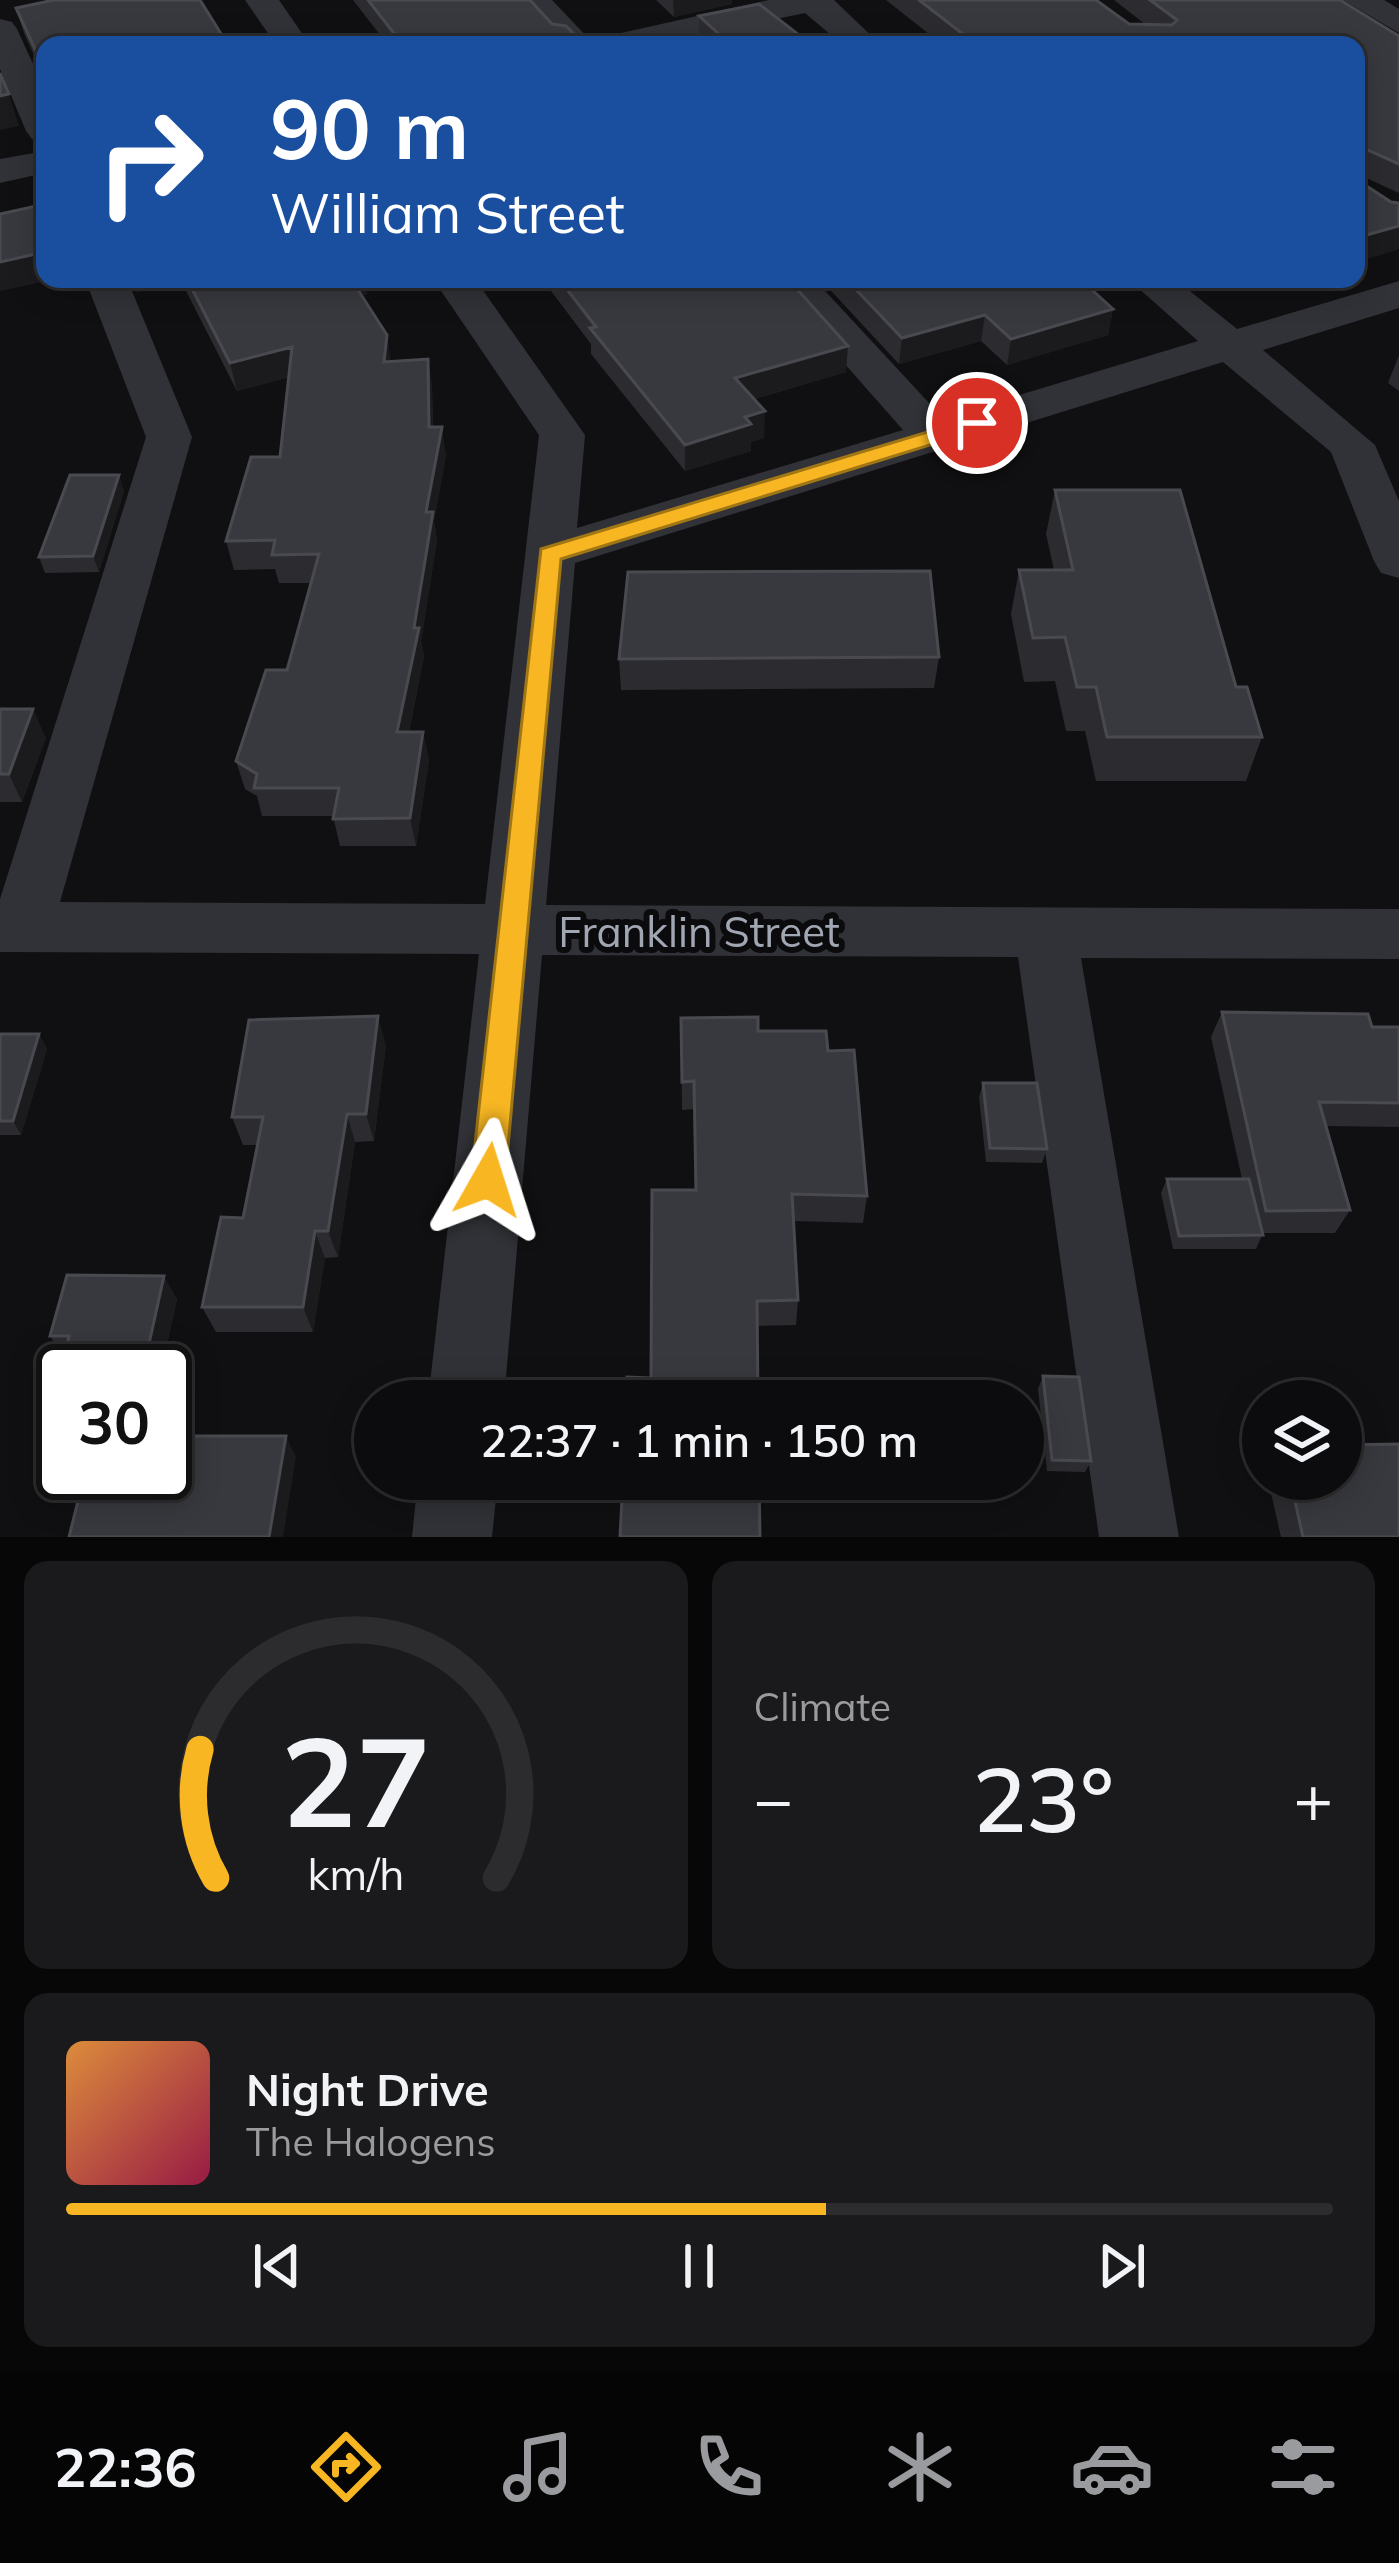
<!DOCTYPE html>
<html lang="en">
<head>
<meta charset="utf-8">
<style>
	body { margin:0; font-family:Mulish,sans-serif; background:#1a1a1c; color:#f1f3f6; height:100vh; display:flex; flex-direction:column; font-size:45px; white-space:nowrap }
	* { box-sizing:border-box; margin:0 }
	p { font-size:39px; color:#9a9b9e }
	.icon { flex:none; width:66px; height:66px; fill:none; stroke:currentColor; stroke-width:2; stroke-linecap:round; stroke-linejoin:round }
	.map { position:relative; height:1537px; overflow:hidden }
	.side { display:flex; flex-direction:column; gap:24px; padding:24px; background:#070708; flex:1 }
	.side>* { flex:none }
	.banner { position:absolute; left:36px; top:36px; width:1329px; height:252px; border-radius:24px; box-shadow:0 6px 30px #0003,0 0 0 3px #2c2c2e; background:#1a4fa0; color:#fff; overflow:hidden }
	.fabs { position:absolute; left:1242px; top:1380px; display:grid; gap:24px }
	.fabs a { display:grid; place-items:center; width:120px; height:120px; border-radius:50%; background:#0c0c0e; box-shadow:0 6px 30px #0003,0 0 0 3px #2c2c2e; font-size:60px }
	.speed { position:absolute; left:36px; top:1344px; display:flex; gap:24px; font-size:60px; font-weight:700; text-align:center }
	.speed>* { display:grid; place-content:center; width:156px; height:156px; border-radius:50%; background:#0c0c0e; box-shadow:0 6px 30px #0003,0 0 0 3px #2c2c2e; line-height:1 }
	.speed .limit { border:6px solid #111; border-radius:18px; background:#fff; color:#111 }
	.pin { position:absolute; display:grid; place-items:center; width:102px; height:102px; color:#fff; margin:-51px; border:6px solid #fff; border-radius:50%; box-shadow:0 3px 12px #0007 }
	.me { position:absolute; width:132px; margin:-66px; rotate:6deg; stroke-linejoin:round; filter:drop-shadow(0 0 9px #0008) }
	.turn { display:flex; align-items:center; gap:42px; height:252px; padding:0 36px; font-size:54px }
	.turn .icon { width:156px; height:156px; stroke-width:2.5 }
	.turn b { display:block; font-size:84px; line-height:102px }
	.big { font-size:90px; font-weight:600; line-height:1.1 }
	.side .widget { flex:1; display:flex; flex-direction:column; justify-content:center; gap:18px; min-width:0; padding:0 42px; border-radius:24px; background:#1a1a1c }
	.side .dial { align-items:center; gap:0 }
	.dial svg { height:312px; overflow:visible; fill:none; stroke:#2c2c2e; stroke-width:7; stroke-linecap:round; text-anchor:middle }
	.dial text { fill:#f1f3f6; stroke:none }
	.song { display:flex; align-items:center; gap:36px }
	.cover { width:144px; height:144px; border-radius:18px; background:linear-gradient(135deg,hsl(30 70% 55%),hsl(340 70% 35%)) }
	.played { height:12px; border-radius:6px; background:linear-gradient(90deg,#f8b722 60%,#2c2c2e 60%) }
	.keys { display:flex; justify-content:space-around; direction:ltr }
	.heat { display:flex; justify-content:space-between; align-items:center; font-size:66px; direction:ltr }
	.side .tiles { flex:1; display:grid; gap:24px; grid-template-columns:1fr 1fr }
	.widget:last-child { grid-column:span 2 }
	.trip { position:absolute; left:354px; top:1380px; width:690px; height:120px; border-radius:60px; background:#0c0c0e; box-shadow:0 6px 30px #0003,0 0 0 3px #2c2c2e; font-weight:600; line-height:120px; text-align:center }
	.tab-bar { display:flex; height:192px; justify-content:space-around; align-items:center; background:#050506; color:#9a9b9e }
	.tab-bar .icon { width:84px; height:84px }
	.tab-bar .on { color:#f8b722 }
	.tab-bar b { font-size:54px; color:#f1f3f6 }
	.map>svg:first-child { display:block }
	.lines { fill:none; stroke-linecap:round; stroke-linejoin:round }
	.minor { fill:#313237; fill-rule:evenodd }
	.wall { fill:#2c2c30 }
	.shaded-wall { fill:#1b1b1e }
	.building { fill:#38393e; stroke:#494a50; stroke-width:3 }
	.route { fill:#f8b722; stroke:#a17716; stroke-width:3 }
	.labels { text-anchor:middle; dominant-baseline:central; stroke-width:12; stroke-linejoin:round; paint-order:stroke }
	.street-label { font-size:42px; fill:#a1a6b3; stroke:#0b0b0d }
</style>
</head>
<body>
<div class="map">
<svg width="1399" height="1537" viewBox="0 0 1399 1537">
	<rect width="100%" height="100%" fill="#101012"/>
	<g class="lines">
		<path class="minor" d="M 245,0 L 279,0 L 310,45 L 276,45 Z
			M 517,0 L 552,0 L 590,40 L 769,0 L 834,0 L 881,45 L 843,45 L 805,13 L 652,45 L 557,45 Z
			M 1343,0 L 1384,0 L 1399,9 L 1399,33 Z
			M 0,19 L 12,22 L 17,29 L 45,90 L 45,142 L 32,139 L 26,131 L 0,69 Z
			M 45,151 L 45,173 L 0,183 L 0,159 Z
			M 85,279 L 127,279 L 192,437 L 60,902 L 485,904 L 539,435 L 433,279 L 475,279 L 585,435 L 577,528 L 903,430 L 770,279 L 814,279 L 943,418 L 1198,341 L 1128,279 L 1175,279 L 1237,329 L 1399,281 L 1399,308 L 1263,350 L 1375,445 L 1399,501 L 1399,578 L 1381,573 L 1374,561 L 1331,452 L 1223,362 L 575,563 L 546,905 L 1399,909 L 1399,959 L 1081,958 L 1179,1537 L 1099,1537 L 1018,957 L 542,955 L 504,1401 L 428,1401 L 479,954 L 0,952 L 0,899 L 146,437 Z
			M 418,1479 L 498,1479 L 492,1537 L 412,1537 Z"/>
	</g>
	<path class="wall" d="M 49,0 L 200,0 L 41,71 L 24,33 L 16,8 L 50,2 Z
		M 353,0 L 530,0 L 552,24 L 585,45 L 388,45 Z
		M 656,0 L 732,0 L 732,4 L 674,17 Z
		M 886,0 L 1096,0 L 1129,24 L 1146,25 L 1114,0 L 1345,0 L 1344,3 L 1399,36 L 1399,193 L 1362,176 L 1362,183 L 1391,202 L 1399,203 L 1399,249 L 1356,262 L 1356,45 L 943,45 Z
		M 699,16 L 812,45 L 704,45 L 699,40 Z
		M 132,279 L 365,279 L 367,294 L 361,295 L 391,362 L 428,359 L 432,387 L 433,427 L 446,455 L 434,521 L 437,540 L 421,641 L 424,656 L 409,732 L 423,732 L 429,760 L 416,846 L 340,846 L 333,816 L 262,816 L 257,796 L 245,789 L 236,761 L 287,670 L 311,583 L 279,583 L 275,569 L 234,570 L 226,541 L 280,457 L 289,377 L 237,391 L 181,281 L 137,292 Z
		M 542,279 L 788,279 L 846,372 L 754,399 L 764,438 L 751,442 L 751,451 L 685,471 L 591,354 L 591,344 Z
		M 820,279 L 1080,279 L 1113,309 L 1108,335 L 1007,365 L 981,341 L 899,364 Z
		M 1259,279 L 1296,279 L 1270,287 Z
		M 1399,355 L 1399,391 L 1388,383 Z
		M 1055,490 L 1236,687 L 1262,737 L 1246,781 L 1096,781 L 1085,731 L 1066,731 L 1055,681 L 1024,682 L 1011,614 L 1019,570 L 1054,570 L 1046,534 Z
		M 124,491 L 99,572 L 45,573 L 39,557 Z
		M 939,657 L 934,688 L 621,690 L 619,659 Z
		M 0,709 L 46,738 L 22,802 L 0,802 Z
		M 1222,1012 L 1372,1027 L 1399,1027 L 1399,1127 L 1326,1126 L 1350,1210 L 1335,1233 L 1263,1233 L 1256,1249 L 1173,1249 L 1161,1193 L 1167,1179 L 1242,1179 L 1211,1037 Z
		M 681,1018 L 758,1031 L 828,1051 L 867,1196 L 863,1223 L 794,1221 L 798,1300 L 796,1325 L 757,1326 L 651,1378 L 695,1190 L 694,1109 L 682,1110 Z
		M 0,1034 L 39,1034 L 47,1049 L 21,1135 L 0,1135 Z
		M 386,1045 L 374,1141 L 355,1142 L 338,1257 L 325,1258 L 313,1332 L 216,1332 L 202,1307 L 243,1218 L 257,1145 L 243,1145 L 232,1117 Z
		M 983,1083 L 1047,1149 L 1042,1163 L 986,1162 L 979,1097 Z
		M 177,1299 L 161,1371 L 63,1371 L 63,1464 L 60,1464 L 43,1444 L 64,1357 L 50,1336 Z
		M 1043,1376 L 1091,1461 L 1085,1472 L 1047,1471 L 1038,1389 Z
		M 1268,1479 L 1341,1479 L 1399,1537 L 1281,1537 Z"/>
	<path class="shaded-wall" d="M 673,0 L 732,0 L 732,4 L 674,17 Z
		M 9,94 L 19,126 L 0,130 L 0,96 Z
		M 1399,226 L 1399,249 L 1356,262 L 1356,238 Z
		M 45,252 L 45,279 L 57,279 L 0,291 L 0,262 Z
		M 134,279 L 181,279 L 181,281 L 137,292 Z
		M 347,279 L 365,279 L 367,294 L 350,298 Z
		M 1272,279 L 1296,279 L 1270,287 Z
		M 1113,309 L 1108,335 L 1007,365 L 1011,339 Z
		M 985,315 L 981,341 L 899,364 L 902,338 Z
		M 387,335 L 391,363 L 384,362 Z
		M 848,346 L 846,372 L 735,404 L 735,378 Z
		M 292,347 L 298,375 L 237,391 L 230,363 Z
		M 428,359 L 432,387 L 433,455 L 429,427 Z
		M 765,411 L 764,438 L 751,442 L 751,451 L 685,471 L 685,445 L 745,417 Z
		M 442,427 L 446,455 L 434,521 L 437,540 L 421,641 L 424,656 L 403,760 L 397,732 L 414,628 L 426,512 Z
		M 119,475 L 124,491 L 99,572 L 93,556 Z
		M 33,709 L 46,738 L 22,802 L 9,774 Z
		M 423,732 L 429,760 L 416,846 L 410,818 Z
		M 378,1016 L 386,1045 L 374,1141 L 366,1114 Z
		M 39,1034 L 47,1049 L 21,1135 L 13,1121 Z
		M 347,1114 L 355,1142 L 338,1257 L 328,1231 Z
		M 315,1231 L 325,1258 L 313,1332 L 303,1307 Z
		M 164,1276 L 177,1299 L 161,1371 L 143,1371 Z
		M 286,1436 L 296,1457 L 283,1537 L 269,1537 Z"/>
	<path class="building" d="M 54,0 L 200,0 L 228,45 L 45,45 L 45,93 L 42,93 L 41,62 L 16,8 Z
		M 368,0 L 530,0 L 552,24 L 566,26 L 585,45 L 403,45 Z
		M 919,0 L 1096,0 L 1129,24 L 1172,25 L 1177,20 L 1150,0 L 1340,0 L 1399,36 L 1399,164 L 1361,147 L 1362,183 L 1391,202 L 1399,203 L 1399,226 L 1356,238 L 1356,45 L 977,45 Z
		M 759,4 L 812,45 L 731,45 L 699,16 Z
		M 0,73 L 9,94 L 0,96 Z
		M 45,204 L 45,252 L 0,262 L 0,214 Z
		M 187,279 L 351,279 L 387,335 L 384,362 L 428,359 L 429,427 L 442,427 L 426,512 L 433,512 L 414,628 L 419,628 L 397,732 L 423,732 L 410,818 L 333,819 L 339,788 L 254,788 L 257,774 L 236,761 L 266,670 L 287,670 L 319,554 L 272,555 L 275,540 L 226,541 L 251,457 L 280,457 L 292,347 L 230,363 Z
		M 559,279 L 788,279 L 848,346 L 735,378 L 765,411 L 745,417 L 751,424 L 685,445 L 590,328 L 596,327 Z
		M 846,279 L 1080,279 L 1113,309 L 1011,339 L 985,315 L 902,338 Z
		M 70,475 L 119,475 L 93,556 L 39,557 Z
		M 1055,490 L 1180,490 L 1236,687 L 1247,687 L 1262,737 L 1107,737 L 1096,687 L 1077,687 L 1065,637 L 1033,638 L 1019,570 L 1073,570 Z
		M 930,571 L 939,657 L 619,659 L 628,572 Z
		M 0,709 L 33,709 L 9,774 L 0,774 Z
		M 1222,1012 L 1368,1014 L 1372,1027 L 1399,1027 L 1399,1103 L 1319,1102 L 1350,1210 L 1266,1211 Z
		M 378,1016 L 366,1114 L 347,1114 L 328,1231 L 315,1231 L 303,1307 L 202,1307 L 221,1217 L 243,1218 L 263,1117 L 232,1117 L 249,1020 Z
		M 758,1017 L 758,1031 L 826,1031 L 828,1051 L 854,1050 L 867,1196 L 792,1194 L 798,1300 L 757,1301 L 758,1401 L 626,1401 L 627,1377 L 651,1378 L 652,1190 L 696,1190 L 694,1081 L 682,1082 L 681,1018 Z
		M 0,1034 L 39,1034 L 13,1121 L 0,1121 Z
		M 983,1083 L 1037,1083 L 1047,1149 L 990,1148 Z
		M 1167,1179 L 1249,1179 L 1263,1235 L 1179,1236 Z
		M 67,1275 L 164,1276 L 143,1371 L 63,1371 L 63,1444 L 43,1444 L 69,1336 L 50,1336 Z
		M 1043,1376 L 1079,1377 L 1091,1461 L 1052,1460 Z
		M 165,1436 L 286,1436 L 269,1537 L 69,1537 L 85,1473 L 165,1473 Z
		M 1399,1444 L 1399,1537 L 1303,1537 L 1290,1479 L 1341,1479 L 1341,1445 Z
		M 623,1479 L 759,1479 L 760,1537 L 620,1537 Z"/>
	<path class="route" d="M 977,417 L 985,419 L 985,428 L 561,559 L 505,1180 L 500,1191 L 488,1196 L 476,1191 L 471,1180 L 541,549 Z"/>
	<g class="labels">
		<g class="street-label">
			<text x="699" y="931">Franklin Street</text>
		</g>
	</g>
</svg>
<div class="fabs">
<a><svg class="icon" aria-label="layers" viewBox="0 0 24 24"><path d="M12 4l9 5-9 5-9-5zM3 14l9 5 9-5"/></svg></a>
</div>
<div class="speed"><div class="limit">30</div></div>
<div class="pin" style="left:977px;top:423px;background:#d93025"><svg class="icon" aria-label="arrive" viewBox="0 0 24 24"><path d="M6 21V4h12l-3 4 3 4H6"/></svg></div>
<svg class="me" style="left:488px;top:1180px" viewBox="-20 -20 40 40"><path d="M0-17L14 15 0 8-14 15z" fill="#f8b722" stroke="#fff" stroke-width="4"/></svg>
<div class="trip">22:37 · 1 min · 150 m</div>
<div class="banner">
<div class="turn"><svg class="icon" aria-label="right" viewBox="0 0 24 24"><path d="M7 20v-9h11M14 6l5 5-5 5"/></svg><div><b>90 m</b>William Street</div></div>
</div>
</div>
<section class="side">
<div class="tiles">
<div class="widget dial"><svg viewBox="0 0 100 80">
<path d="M14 69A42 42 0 1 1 86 69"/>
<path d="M14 69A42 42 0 0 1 10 36" stroke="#f8b722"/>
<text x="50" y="56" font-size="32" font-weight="700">27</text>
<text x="50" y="72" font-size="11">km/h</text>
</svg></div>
<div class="widget"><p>Climate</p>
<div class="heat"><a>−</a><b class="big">23°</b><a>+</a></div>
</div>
<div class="widget">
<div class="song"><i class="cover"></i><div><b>Night Drive</b><p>The Halogens</p></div></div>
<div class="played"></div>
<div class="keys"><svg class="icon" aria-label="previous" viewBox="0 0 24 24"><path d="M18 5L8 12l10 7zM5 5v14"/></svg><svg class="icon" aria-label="pause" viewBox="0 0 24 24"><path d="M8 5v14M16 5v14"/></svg><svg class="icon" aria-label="next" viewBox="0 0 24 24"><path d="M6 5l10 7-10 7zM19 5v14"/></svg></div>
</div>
</div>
</section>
<nav class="tab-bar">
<b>22:36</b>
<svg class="icon on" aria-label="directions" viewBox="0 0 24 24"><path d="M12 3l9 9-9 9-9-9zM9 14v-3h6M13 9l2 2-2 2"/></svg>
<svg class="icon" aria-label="music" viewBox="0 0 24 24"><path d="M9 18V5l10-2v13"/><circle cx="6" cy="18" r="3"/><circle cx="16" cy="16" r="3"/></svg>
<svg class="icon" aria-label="phone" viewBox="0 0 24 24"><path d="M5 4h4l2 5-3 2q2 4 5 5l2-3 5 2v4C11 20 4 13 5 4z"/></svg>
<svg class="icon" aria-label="climate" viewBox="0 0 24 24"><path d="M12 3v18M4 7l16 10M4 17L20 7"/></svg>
<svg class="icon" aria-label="car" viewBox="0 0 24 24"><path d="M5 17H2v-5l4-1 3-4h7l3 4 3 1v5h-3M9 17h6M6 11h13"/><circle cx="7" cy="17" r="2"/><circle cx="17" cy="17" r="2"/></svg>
<svg class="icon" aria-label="filters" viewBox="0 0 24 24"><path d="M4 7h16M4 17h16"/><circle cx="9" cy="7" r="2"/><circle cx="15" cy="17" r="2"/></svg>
</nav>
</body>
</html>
